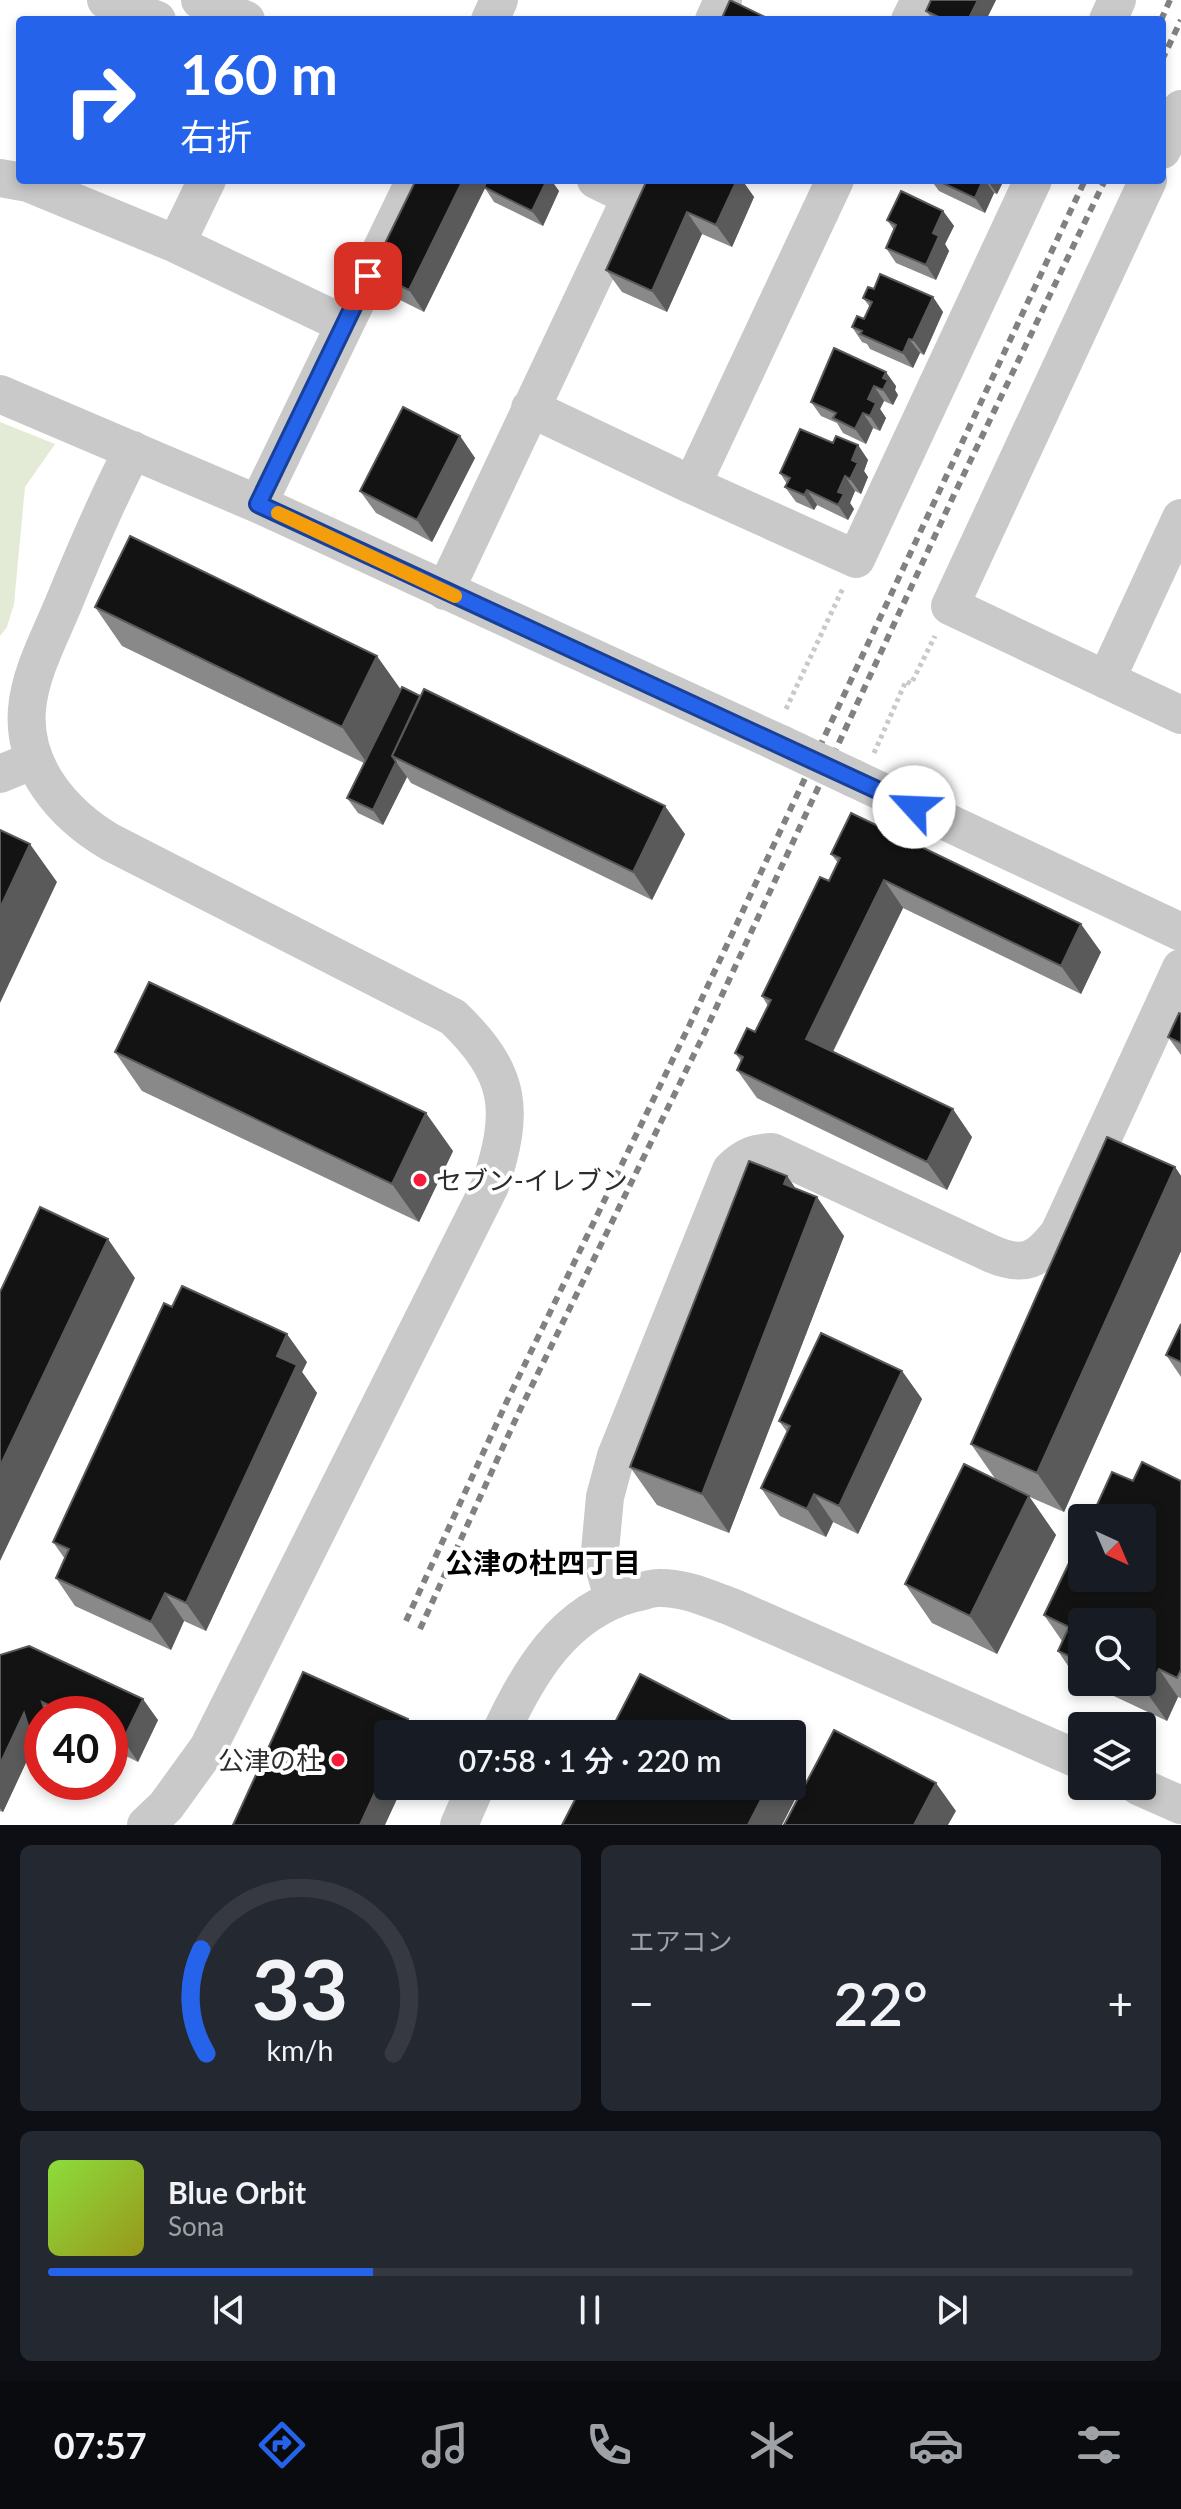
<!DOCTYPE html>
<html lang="ja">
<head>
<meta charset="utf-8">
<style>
	body { margin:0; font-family:Lato,"Noto Sans JP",sans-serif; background:#242831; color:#f1f3f6; height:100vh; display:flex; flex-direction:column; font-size:30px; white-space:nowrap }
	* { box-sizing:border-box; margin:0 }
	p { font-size:26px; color:#9ea1a6 }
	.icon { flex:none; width:44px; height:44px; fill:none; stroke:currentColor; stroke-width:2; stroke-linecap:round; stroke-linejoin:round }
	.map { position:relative; height:1825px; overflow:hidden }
	.details { display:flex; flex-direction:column; gap:20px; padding:20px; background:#0d0f14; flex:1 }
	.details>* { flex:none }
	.hud { position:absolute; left:16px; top:16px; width:1150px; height:168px; border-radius:8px; box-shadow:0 4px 12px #0003; background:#2563eb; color:#fff; overflow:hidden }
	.needle { width:52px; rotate:136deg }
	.controls { position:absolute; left:1068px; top:1504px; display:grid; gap:16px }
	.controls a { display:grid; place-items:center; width:88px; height:88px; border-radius:8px; background:#171b24; box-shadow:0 4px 12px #0003; font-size:40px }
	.speed { position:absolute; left:24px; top:1696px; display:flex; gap:16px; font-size:40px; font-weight:700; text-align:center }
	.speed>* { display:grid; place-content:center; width:104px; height:104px; border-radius:50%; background:#171b24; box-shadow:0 4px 12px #0003; line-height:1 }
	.speed .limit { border:12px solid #d22; background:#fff; color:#111 }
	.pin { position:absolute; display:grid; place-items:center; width:68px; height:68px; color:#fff; margin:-34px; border-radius:16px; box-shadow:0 4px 12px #0006 }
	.me { position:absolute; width:88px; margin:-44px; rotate:295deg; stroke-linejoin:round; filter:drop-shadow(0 0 6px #0008) }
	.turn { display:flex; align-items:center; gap:28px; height:168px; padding:0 32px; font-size:36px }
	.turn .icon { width:104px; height:104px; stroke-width:2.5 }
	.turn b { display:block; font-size:56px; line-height:68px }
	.big { font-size:60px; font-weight:600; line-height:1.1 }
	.details .widget { flex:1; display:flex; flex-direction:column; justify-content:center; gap:12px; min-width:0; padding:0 28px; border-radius:12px; background:#242831 }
	.details .dial { align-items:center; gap:0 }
	.dial svg { height:208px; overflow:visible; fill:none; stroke:#363941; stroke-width:7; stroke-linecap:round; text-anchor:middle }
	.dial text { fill:#f1f3f6; stroke:none }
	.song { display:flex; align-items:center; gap:24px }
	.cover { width:96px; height:96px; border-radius:12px; background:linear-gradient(135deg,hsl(90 70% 55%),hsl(60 70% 35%)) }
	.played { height:8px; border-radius:4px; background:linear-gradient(90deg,#2563eb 30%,#363941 30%) }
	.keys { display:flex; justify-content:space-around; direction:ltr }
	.heat { display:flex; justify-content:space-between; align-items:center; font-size:44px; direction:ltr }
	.details .tiles { flex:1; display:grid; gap:20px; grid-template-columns:1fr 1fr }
	.widget:last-child { grid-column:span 2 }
	.trip { position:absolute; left:374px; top:1720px; width:432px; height:80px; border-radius:8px; background:#171b24; box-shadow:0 4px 12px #0003; font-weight:600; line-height:80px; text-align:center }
	.tabs { display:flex; height:128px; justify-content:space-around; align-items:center; background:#090b0e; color:#9ea1a6 }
	.tabs .icon { width:56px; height:56px }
	.tabs .current { color:#2563eb }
	.tabs b { font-size:36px; color:#f1f3f6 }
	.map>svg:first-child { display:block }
	.green { fill:#e3ebd7 }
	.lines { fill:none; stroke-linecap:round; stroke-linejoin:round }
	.path { stroke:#c9c9c9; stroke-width:5; stroke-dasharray:4 4; stroke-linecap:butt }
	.minor { stroke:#c9c9c9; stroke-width:38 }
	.rail { stroke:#818181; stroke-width:6; stroke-dasharray:8 6; stroke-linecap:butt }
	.minor-bridge { stroke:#c9c9c9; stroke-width:38 }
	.wall { fill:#898989 }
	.shaded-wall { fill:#5a5a5a }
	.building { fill:#131313; stroke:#5a5a5a; stroke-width:2 }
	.route-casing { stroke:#184099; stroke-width:20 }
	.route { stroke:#2563eb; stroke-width:14 }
	.slow { stroke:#f59e0b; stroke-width:14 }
	.poi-dot { fill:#f61b39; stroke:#fff; stroke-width:3 }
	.labels { text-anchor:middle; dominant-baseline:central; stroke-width:8; stroke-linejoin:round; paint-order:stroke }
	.poi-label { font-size:26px; fill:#2c2c2c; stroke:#fff; text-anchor:start }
	.neighbourhood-label { font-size:28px; font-weight:bold; fill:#000; stroke:#fff }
</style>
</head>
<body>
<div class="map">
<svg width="1181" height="1825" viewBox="0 0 1181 1825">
	<rect width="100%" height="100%" fill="#fff"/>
	<path class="green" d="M 0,422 L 55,444 L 25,487 L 14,604 L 7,627 L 0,636 Z"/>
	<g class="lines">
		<path class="path" d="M 786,709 L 843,588
			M 874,753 L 906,681 L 911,684 L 935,636"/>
		<path class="minor" d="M 106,0 L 157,20
			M 200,0 L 246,20
			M 490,20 L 499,0
			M 714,20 L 723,0
			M 910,20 L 920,0
			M 1108,20 L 1117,0
			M 1162,150 L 1181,109
			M 0,178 L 28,183 L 176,244 L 344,324
			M 596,180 L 631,197
			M 1148,180 L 950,606 L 1181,715
			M 176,244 L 207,180
			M 0,394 L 258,504 L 781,744
			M 530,408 L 692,485 L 835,180
			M 133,450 C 107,499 86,549 65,600 C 51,635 30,672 27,709 C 22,767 63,814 110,842 L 453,1017 C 512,1074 515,1110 490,1186 L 208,1748 L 166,1806 L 146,1825
			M 692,485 L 856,559 L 1033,180
			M 258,504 L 415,180
			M 445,591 L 639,180
			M 1106,680 L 1181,518
			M 0,774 L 34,760
			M 853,778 L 1181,932
			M 613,1599 L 600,1551 L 605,1497 L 616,1456 L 731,1170 C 744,1157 754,1153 772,1152 L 992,1254 C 1025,1268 1038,1260 1059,1233 L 1181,968
			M 500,1734 C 528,1673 564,1611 634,1593 C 641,1592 650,1588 658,1588 C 684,1587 709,1599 734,1608 L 1082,1761
			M 1138,1786 L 1181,1805
			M 459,1825 L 476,1786"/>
		<path class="rail" d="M 1161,20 L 1170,0
			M 1162,60 L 1181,20
			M 406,1621 L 507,1401 L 689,1026 L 1085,180
			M 420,1629 L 518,1414 L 703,1036 L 952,499 L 1105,180"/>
		<path class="minor-bridge" d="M 781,744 L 853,778"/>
	</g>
	<path class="wall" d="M 996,0 L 986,20 L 933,20 L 926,11 Z
		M 416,180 L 551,180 L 559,191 L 543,226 L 494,202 L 485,188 L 424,312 L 386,293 L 371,272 Z
		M 647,180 L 742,180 L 754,197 L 732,247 L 702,234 L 667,312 L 622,292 L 606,270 Z
		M 931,180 L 1004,180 L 997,194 L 994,193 L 985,213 L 939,191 Z
		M 943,211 L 954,226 L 945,244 L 949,251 L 936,280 L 896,263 L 886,248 L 894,230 L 887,220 Z
		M 874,289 L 933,297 L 943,312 L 924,355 L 920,353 L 913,368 L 870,349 L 867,344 L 862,342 L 852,327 L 864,319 L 870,307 L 863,298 Z
		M 834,348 L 896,386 L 895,390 L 898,395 L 893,405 L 884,401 L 880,409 L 886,418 L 880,431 L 873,428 L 866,444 L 843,433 L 837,423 L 821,416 L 811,402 Z
		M 460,436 L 475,458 L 432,542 L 376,513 L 360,491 Z
		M 833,443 L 858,445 L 868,460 L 864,471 L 868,477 L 861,494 L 855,491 L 850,503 L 854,509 L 848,520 L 817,505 L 814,510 L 796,502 L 785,487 L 787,484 L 780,473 Z
		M 95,607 L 400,690 L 685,834 L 652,900 L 411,783 L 407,777 L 383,825 L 358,813 L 347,798 L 364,763 L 122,646 Z
		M 831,854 L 1101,952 L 1081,994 L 903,908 L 833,1052 L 972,1137 L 947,1190 L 757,1098 L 737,1070 L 741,1061 L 735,1053 L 755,1032 L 768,1006 L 762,996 L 829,881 L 838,863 Z
		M 1181,1014 L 1181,1055 L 1168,1037 Z
		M 115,1052 L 453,1151 L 419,1222 L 142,1091 Z
		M 1175,1167 L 1181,1176 L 1181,1251 L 1064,1512 L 1023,1494 L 1056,1535 L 997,1654 L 932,1623 L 905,1584 L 996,1480 L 971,1444 Z
		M 787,1176 L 796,1189 L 844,1236 L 729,1533 L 657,1505 L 630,1467 Z
		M 1181,1324 L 1181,1377 L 1166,1355 Z
		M 307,1362 L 302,1372 L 317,1393 L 206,1631 L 184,1621 L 171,1650 L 75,1606 L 56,1578 L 65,1559 L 53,1542 Z
		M 902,1371 L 922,1399 L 858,1534 L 833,1522 L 826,1537 L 780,1516 L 761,1488 L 787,1432 L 779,1421 Z
		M 1133,1481 L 1181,1481 L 1181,1698 L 1178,1697 L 1167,1721 L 1084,1682 L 1142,1682 L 1082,1622 L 1082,1681 L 1077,1679 L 1058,1651 L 1062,1641 L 1044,1615 Z
		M 0,1655 L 158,1720 L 138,1762 L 110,1748 L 110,1714 L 42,1714 L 42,1755 L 34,1745 L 3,1812 L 0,1811 Z"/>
	<path class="shaded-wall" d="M 978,0 L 996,0 L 986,20 L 968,20 Z
		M 463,180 L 489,180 L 424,312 L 409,290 Z
		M 547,180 L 551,180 L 559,191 L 543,226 L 532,211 Z
		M 737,180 L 742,180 L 754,197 L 732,247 L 716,225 Z
		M 983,180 L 985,180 L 994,193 L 985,213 L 975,198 Z
		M 987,180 L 1004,180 L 997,194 Z
		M 943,211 L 954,226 L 945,244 L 949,251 L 936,280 L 926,265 L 933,233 Z
		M 687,212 L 702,234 L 667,312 L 652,291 Z
		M 933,297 L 943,312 L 924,355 L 913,340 Z
		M 909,339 L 920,353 L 913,368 L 903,353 Z
		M 886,372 L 896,386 L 895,390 L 898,395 L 893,405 L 883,390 L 883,378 Z
		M 874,386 L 884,401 L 880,409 L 886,418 L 880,431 L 870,416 L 868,399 Z
		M 863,413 L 873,428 L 866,444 L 855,429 Z
		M 460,436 L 475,458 L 432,542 L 417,520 Z
		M 858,445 L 868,460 L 864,471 L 868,477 L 861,494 L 850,479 L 852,460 Z
		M 845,476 L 855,491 L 850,503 L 854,509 L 848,520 L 838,505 L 838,492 Z
		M 807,490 L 817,505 L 814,510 L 804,495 Z
		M 377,656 L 404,694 L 369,766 L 342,727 Z
		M 396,762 L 407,777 L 383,825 L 373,810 Z
		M 665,806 L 685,834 L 652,900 L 633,872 Z
		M 30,844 L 57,882 L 0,1003 L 0,908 Z
		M 884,880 L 903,908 L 825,1067 L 806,1039 Z
		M 1081,924 L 1101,952 L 1081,994 L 1061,966 Z
		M 953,1109 L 972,1137 L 947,1190 L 927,1162 Z
		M 426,1113 L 453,1151 L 419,1222 L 392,1184 Z
		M 1175,1167 L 1181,1176 L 1181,1251 L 1064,1512 L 1037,1473 Z
		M 787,1176 L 811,1211 L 817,1197 L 844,1236 L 729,1533 L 702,1494 Z
		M 108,1239 L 135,1278 L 0,1561 L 0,1466 Z
		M 287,1334 L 307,1362 L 302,1372 L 317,1393 L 206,1631 L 186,1603 L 277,1356 Z
		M 902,1371 L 922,1399 L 858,1534 L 839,1506 Z
		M 814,1494 L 833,1522 L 826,1537 L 807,1509 Z
		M 1029,1496 L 1056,1535 L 997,1654 L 970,1616 Z
		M 165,1593 L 184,1621 L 171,1650 L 151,1622 Z
		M 1159,1669 L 1178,1697 L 1167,1721 L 1147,1693 Z
		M 143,1699 L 158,1720 L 138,1762 L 123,1740 Z
		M 24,1713 L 39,1735 L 3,1812 L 0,1808 L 0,1764 Z
		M 408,1719 L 419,1734 L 402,1734 Z
		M 792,1757 L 806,1778 L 782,1825 L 748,1825 L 768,1786 L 792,1786 Z
		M 388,1764 L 388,1786 L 403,1786 L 385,1825 L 360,1825 Z
		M 936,1783 L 956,1811 L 948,1825 L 914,1825 Z"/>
	<path class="building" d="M 730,0 L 771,20 L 721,20 Z
		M 931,0 L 978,0 L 968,20 L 945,20 L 926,11 Z
		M 416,180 L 463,180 L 409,290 L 371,272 Z
		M 487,180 L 547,180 L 532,211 L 484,187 Z
		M 647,180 L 737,180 L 716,225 L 687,212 L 652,291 L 606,270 Z
		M 936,180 L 983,180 L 975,198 Z
		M 901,191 L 943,211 L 933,233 L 939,236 L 926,265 L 886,248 L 896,225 L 887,220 Z
		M 880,274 L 933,297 L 913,340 L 909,339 L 903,353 L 860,334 L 862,331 L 852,327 L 857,316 L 864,319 L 872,302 L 863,298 L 868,287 L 874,289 Z
		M 834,348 L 886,372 L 883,378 L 888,380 L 883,390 L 874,386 L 868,399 L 876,403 L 870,416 L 863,413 L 855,429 L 833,418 L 836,413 L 811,402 Z
		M 403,407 L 460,436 L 417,520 L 360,491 Z
		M 800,429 L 833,443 L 836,436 L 858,445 L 852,460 L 858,463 L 850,479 L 845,476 L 838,492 L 844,494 L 838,505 L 807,490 L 804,495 L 785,487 L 790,478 L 780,473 Z
		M 130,536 L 377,656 L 342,727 L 95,607 Z
		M 402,687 L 420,696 L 392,756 L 396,762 L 373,810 L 347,798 Z
		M 424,689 L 665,806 L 633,872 L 392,756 Z
		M 851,813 L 1081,924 L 1061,966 L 884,880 L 806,1039 L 953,1109 L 927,1162 L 737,1070 L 743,1057 L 735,1053 L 747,1028 L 755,1032 L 771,1000 L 762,996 L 820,877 L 829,881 L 840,858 L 831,854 Z
		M 0,830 L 30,844 L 0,908 Z
		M 149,982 L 426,1113 L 392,1184 L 115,1052 Z
		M 1179,1013 L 1181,1014 L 1181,1043 L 1168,1037 Z
		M 1107,1137 L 1175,1167 L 1037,1473 L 971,1444 Z
		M 749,1161 L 787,1176 L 784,1184 L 817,1197 L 702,1494 L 630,1467 Z
		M 40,1207 L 108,1239 L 0,1466 L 0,1292 Z
		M 182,1286 L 287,1334 L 277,1356 L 297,1365 L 186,1603 L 165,1593 L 151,1622 L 56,1578 L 69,1549 L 53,1542 L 164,1303 L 172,1307 Z
		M 1181,1324 L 1181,1362 L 1166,1355 Z
		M 821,1333 L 902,1371 L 839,1506 L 814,1494 L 807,1509 L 761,1488 L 790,1426 L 779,1421 Z
		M 1142,1462 L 1181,1481 L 1181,1670 L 1177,1678 L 1159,1669 L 1147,1693 L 1124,1682 L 1142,1682 L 1142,1622 L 1082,1622 L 1082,1662 L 1058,1651 L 1069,1627 L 1044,1615 L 1082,1536 L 1082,1578 L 1142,1578 L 1142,1518 L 1091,1518 L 1112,1472 L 1133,1481 Z
		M 964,1464 L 1029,1496 L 970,1616 L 905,1584 Z
		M 29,1646 L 143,1699 L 123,1740 L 110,1734 L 110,1714 L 67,1714 L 42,1702 L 46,1714 L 42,1714 L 42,1741 L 34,1744 L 24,1713 L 0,1764 L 0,1655 Z
		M 303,1672 L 408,1719 L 402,1734 L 388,1734 L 388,1764 L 360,1825 L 233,1825 Z
		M 640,1674 L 756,1734 L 609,1734 Z
		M 834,1730 L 936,1783 L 914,1825 L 784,1825 Z
		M 582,1786 L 768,1786 L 748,1825 L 562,1825 Z"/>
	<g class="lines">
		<g class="route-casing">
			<path id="route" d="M 368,276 L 258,504 L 914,807"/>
		</g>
		<use href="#route" class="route"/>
		<path class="slow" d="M 278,513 L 455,596"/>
	</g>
	<g class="poi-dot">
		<circle cx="420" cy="1180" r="8"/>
		<circle cx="338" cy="1760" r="8"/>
	</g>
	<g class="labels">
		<g class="poi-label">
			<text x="436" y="1180">セブン-イレブン</text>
			<text x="322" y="1760" text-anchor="end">公津の杜</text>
		</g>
		<g class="neighbourhood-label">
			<text x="543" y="1562">公津の杜四丁目</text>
		</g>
	</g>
</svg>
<div class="controls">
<a><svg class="needle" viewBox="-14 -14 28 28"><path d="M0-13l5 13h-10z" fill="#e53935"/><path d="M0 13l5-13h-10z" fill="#9ea1a6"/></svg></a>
<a><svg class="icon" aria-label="search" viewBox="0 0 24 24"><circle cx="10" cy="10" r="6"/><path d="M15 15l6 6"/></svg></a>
<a><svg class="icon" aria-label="layers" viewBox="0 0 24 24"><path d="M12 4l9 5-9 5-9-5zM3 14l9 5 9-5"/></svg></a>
</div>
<div class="speed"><div class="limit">40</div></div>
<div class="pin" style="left:368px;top:276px;background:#d93025"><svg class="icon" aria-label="arrive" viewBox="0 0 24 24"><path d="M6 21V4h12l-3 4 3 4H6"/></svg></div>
<svg class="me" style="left:914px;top:807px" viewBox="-20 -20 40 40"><circle r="19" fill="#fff"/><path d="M0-13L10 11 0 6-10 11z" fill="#2563eb"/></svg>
<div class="trip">07:58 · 1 分 · 220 m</div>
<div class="hud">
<div class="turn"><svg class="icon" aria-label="right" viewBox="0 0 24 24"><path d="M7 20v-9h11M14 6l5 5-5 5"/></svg><div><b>160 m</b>右折</div></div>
</div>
</div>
<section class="details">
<div class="tiles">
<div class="widget dial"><svg viewBox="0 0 100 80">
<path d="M14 69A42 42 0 1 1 86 69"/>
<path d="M14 69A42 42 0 0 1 12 29" stroke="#2563eb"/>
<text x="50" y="56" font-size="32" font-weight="700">33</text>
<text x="50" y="72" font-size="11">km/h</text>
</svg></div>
<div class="widget"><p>エアコン</p>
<div class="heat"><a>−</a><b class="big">22°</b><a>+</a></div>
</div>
<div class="widget">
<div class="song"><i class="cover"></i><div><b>Blue Orbit</b><p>Sona</p></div></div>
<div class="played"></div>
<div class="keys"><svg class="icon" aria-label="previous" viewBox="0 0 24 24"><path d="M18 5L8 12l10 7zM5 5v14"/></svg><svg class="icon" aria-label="pause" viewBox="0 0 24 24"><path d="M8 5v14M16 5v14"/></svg><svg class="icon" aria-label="next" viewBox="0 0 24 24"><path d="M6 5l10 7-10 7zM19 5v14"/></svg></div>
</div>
</div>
</section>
<nav class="tabs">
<b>07:57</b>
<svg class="icon current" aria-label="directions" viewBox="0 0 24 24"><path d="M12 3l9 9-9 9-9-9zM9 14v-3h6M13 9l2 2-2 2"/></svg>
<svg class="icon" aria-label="music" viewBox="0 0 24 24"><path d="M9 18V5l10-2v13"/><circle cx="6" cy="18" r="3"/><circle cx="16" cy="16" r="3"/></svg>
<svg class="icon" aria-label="phone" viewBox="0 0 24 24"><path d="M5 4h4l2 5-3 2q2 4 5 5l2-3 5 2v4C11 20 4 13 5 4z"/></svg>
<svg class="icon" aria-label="climate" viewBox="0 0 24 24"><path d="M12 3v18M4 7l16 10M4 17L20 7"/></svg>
<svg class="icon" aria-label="car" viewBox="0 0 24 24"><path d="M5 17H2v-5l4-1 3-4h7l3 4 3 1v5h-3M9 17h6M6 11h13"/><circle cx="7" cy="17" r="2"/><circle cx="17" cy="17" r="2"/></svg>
<svg class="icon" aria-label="filters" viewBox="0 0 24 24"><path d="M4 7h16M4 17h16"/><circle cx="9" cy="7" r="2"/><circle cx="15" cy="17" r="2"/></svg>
</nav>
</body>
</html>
